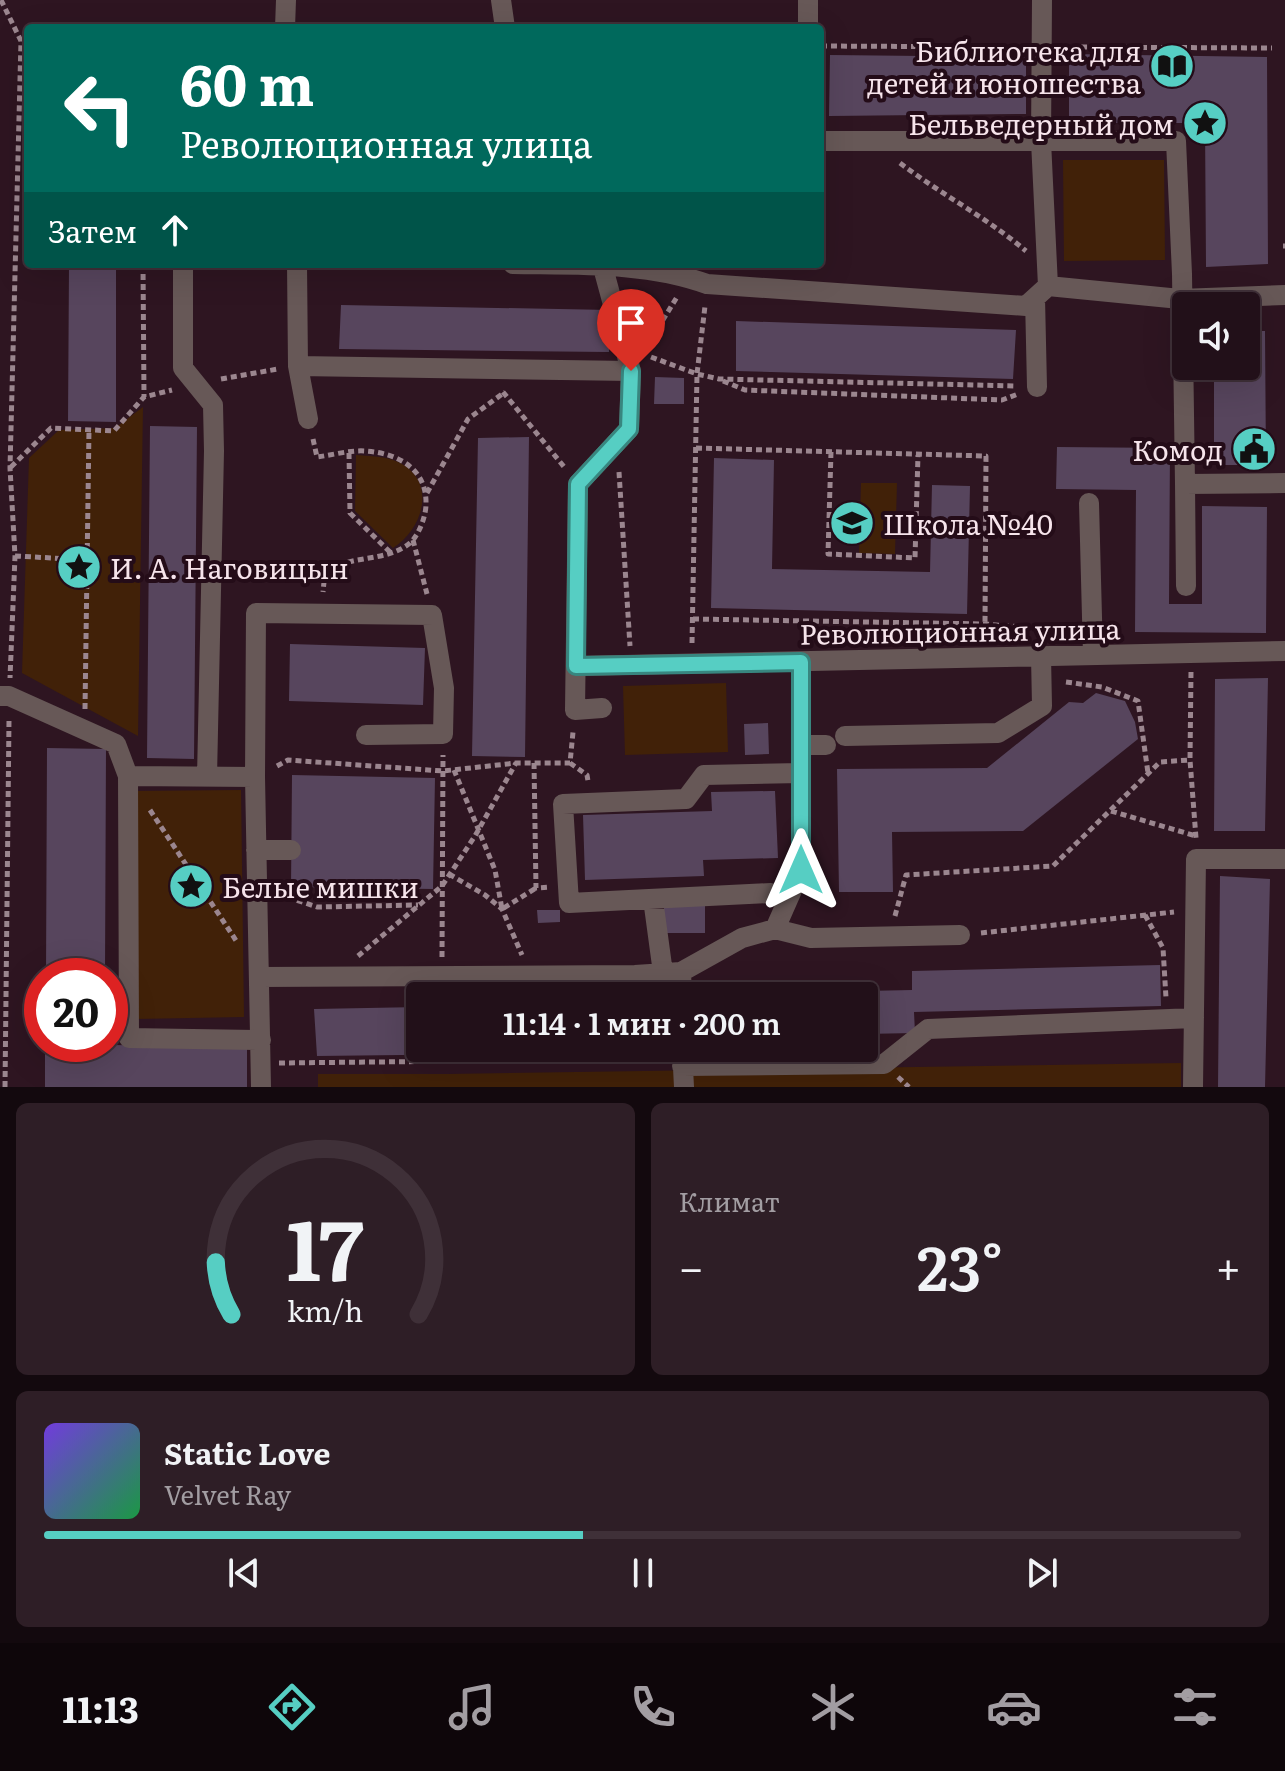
<!DOCTYPE html>
<html lang="ru">
<head>
<meta charset="utf-8">
<style>
	body { margin:0; font-family:Literata,serif; background:#2e1e26; color:#f1f3f6; height:100vh; display:flex; flex-direction:column; font-size:30px; white-space:nowrap }
	* { box-sizing:border-box; margin:0 }
	p { font-size:26px; color:#a29da2 }
	.icon { flex:none; width:44px; height:44px; fill:none; stroke:currentColor; stroke-width:2; stroke-linecap:round; stroke-linejoin:round }
	.map { position:relative; height:1087px; overflow:hidden }
	.side { display:flex; flex-direction:column; gap:16px; padding:16px; background:#13090e; flex:1 }
	.side>* { flex:none }
	.hud { position:absolute; left:24px; top:24px; width:800px; height:244px; border-radius:8px; box-shadow:0 8px 32px #0002,0 0 0 2px #3f3038; background:#00695c; color:#fff; overflow:hidden }
	.buttons { position:absolute; left:1172px; top:292px; display:grid; gap:16px }
	.buttons a { display:grid; place-items:center; width:88px; height:88px; border-radius:8px; background:#221019; box-shadow:0 8px 32px #0002,0 0 0 2px #3f3038; font-size:40px }
	.speed { position:absolute; left:24px; top:958px; display:flex; gap:16px; font-size:40px; font-weight:700; text-align:center }
	.speed>* { display:grid; place-content:center; width:104px; height:104px; border-radius:50%; background:#221019; box-shadow:0 8px 32px #0002,0 0 0 2px #3f3038; line-height:1 }
	.speed .limit { border:12px solid #d22; background:#fff; color:#111 }
	.pin { position:absolute; display:grid; place-items:center; width:68px; height:68px; color:#fff; margin:-82px -34px; border-radius:50% 50% 50% 0; rotate:-45deg; box-shadow:0 0 8px #0007 }
	.pin .icon { rotate:45deg }
	.me { position:absolute; width:88px; margin:-44px; rotate:0deg; stroke-linejoin:round; filter:drop-shadow(0 0 6px #0008) }
	.turn { display:flex; align-items:center; gap:28px; height:168px; padding:0 24px; font-size:36px }
	.turn .icon { width:104px; height:104px; stroke-width:2.5 }
	.turn b { display:block; font-size:56px; line-height:68px }
	.then { display:flex; align-items:center; height:76px; padding:0 24px; background:#0003; gap:16px; font-size:30px }
	.big { font-size:60px; font-weight:600; line-height:1.1 }
	.side .card { flex:1; display:flex; flex-direction:column; justify-content:center; gap:12px; min-width:0; padding:0 28px; border-radius:12px; background:#2e1e26 }
	.side .dial { align-items:center; gap:0 }
	.dial svg { height:208px; overflow:visible; fill:none; stroke:#3f3038; stroke-width:7; stroke-linecap:round; text-anchor:middle }
	.dial text { fill:#f1f3f6; stroke:none }
	.song { display:flex; align-items:center; gap:24px }
	.cover { width:96px; height:96px; border-radius:12px; background:linear-gradient(135deg,hsl(260 70% 55%),hsl(140 70% 35%)) }
	.played { height:8px; border-radius:4px; background:linear-gradient(90deg,#56cec3 45%,#3f3038 45%) }
	.keys { display:flex; justify-content:space-around; direction:ltr }
	.heat { display:flex; justify-content:space-between; align-items:center; font-size:44px; direction:ltr }
	.side .tiles { flex:1; display:grid; gap:16px; grid-template-columns:1fr 1fr }
	.card:last-child { grid-column:span 2 }
	.trip { position:absolute; left:406px; top:982px; width:472px; height:80px; border-radius:8px; background:#221019; box-shadow:0 8px 32px #0002,0 0 0 2px #3f3038; font-weight:600; line-height:80px; text-align:center }
	.menu { display:flex; height:128px; justify-content:space-around; align-items:center; background:#0e060a; color:#a29da2 }
	.menu .icon { width:56px; height:56px }
	.menu .selected { color:#56cec3 }
	.menu b { font-size:36px; color:#f1f3f6 }
	.map>svg:first-child { display:block }
	.green { fill:#412108 }
	.building { fill:#57455d }
	.lines { fill:none; stroke-linecap:round; stroke-linejoin:round }
	.path { stroke:#9b868f; stroke-width:5; stroke-dasharray:6 4; stroke-linecap:butt }
	.minor { stroke:#675857; stroke-width:20 }
	.route-casing { stroke:#38867f; stroke-width:20 }
	.route { stroke:#56cec3; stroke-width:14 }
	.labels { text-anchor:middle; dominant-baseline:central; stroke-width:8; stroke-linejoin:round; paint-order:stroke }
	.poi-label { font-size:28px; fill:#f6e4eb; stroke:#240c18; text-anchor:end }
	.street-label { font-size:28px; fill:#f6e4eb; stroke:#240c18 }
</style>
</head>
<body>
<div class="map">
<svg width="1285" height="1087" viewBox="0 0 1285 1087">
	<rect width="100%" height="100%" fill="#2e1521"/>
	<path class="green" d="M 1063,160 L 1164,160 L 1165,260 L 1064,261 Z
		M 143,407 L 138,736 L 22,673 L 29,458 L 59,430 L 115,428 Z
		M 356,455 C 368,456 382,456 393,460 C 438,476 426,527 393,548 L 355,511 Z
		M 861,483 L 897,483 L 895,554 L 859,553 Z
		M 726,683 L 728,752 L 625,755 L 623,686 Z
		M 241,790 L 244,1017 L 135,1019 L 132,791 Z
		M 1181,1063 L 1181,1087 L 318,1087 L 318,1074 L 448,1074 Z"/>
	<path class="building" d="M 1069,54 L 1267,57 L 1268,264 L 1206,267 L 1205,123 L 1069,123 Z
		M 830,55 L 1026,57 L 1026,114 L 829,116 Z
		M 69,264 L 116,264 L 116,422 L 68,421 Z
		M 341,305 L 610,310 L 609,352 L 339,349 Z
		M 736,321 L 1016,330 L 1013,379 L 736,371 Z
		M 1246,331 L 1265,331 L 1266,465 L 1214,465 L 1214,366 L 1246,366 Z
		M 655,377 L 684,378 L 684,404 L 654,404 Z
		M 150,426 L 197,427 L 194,759 L 147,758 Z
		M 529,437 L 525,757 L 472,756 L 478,438 Z
		M 1057,447 L 1170,448 L 1169,604 L 1202,604 L 1202,506 L 1267,507 L 1266,633 L 1135,632 L 1136,490 L 1056,489 Z
		M 714,458 L 774,460 L 772,569 L 930,572 L 932,485 L 970,486 L 967,614 L 711,608 Z
		M 290,644 L 425,648 L 423,705 L 289,701 Z
		M 1268,678 L 1265,831 L 1214,831 L 1215,679 Z
		M 1096,693 L 1125,701 L 1135,722 L 1138,739 L 1023,831 L 892,832 L 893,892 L 839,892 L 837,769 L 987,768 L 1069,702 L 1083,703 Z
		M 768,723 L 769,754 L 745,755 L 744,724 Z
		M 47,748 L 106,749 L 105,976 L 46,976 Z
		M 292,775 L 435,778 L 433,889 L 291,887 Z
		M 771,791 L 775,791 L 778,858 L 703,860 L 704,876 L 585,880 L 583,815 L 712,811 L 711,792 Z
		M 1220,876 L 1270,879 L 1265,1087 L 1218,1087 Z
		M 705,903 L 705,933 L 664,933 L 664,904 Z
		M 537,910 L 560,910 L 560,922 L 538,923 Z
		M 1160,965 L 1161,1006 L 914,1012 L 915,1033 L 864,1034 L 864,996 L 770,996 L 770,993 L 912,990 L 912,971 Z
		M 420,1007 L 420,1048 L 643,1048 L 643,1052 L 317,1056 L 314,1009 Z
		M 45,1044 L 247,1047 L 247,1087 L 45,1087 Z"/>
	<g class="lines">
		<path class="path" d="M 1,0 L 21,41 L 10,468 L 15,556 L 10,678
			M 821,46 L 1023,47
			M 1061,47 L 1272,48
			M 900,163 C 942,195 986,217 1026,251
			M 1283,246 L 1285,246
			M 143,264 L 144,397
			M 647,346 L 677,297
			M 651,357 L 697,374 L 719,379 L 1017,386
			M 221,379 L 278,369
			M 723,381 L 745,390 L 1002,400 L 1018,394
			M 503,392 L 565,468
			M 313,439 L 317,457 C 332,455 350,450 365,451 C 398,453 427,469 426,504 C 426,516 419,535 410,543 C 385,563 351,554 325,572 L 323,592
			M 696,448 L 986,456 L 985,624
			M 831,452 L 828,554 L 915,558 L 918,455
			M 349,453 L 350,513 L 392,554
			M 11,467 L 51,428 L 114,431 L 144,397 L 172,390
			M 619,472 L 630,646
			M 427,493 L 468,419 L 505,392
			M 413,540 L 427,594
			M 15,556 L 89,560
			M 693,619 L 985,624 L 1057,630 L 1062,634
			M 692,643 L 697,374 L 705,306
			M 1191,672 L 1190,760 L 1196,838
			M 1066,682 L 1102,687 L 1138,701 L 1148,773
			M 85,709 L 89,429
			M 534,763 L 536,888 L 550,887
			M 570,763 L 587,775 L 588,781
			M 277,766 L 288,760 L 443,771 L 516,763 L 570,763 L 573,732
			M 454,770 L 495,870 L 502,909 L 536,888
			M 150,810 L 237,942
			M 1111,811 L 1196,836
			M 449,874 L 485,895 L 502,909 L 522,955
			M 278,894 L 317,907 L 418,905
			M 1145,915 L 1163,948 L 1166,998
			M 895,916 L 906,875 L 1053,866 L 1160,762 L 1190,760
			M 981,933 L 1174,912
			M 358,956 L 442,886 L 475,836 L 516,763
			M 442,957 L 443,755
			M 279,1063 L 661,1059
			M 898,1077 L 909,1087
			M 5,1087 L 9,720"/>
		<path class="minor" d="M 501,0 L 505,28
			M 808,0 L 808,28
			M 1042,0 L 1041,141 L 1048,286
			M 285,28 L 286,0
			M 820,141 L 1176,141 L 1182,274 L 1185,484 L 1285,483
			M 183,264 L 183,368 L 213,405 L 214,451 L 207,777
			M 297,264 L 298,366 L 631,371 L 602,264
			M 513,264 C 578,265 646,262 707,284 L 1026,306 L 1048,286 L 1180,299 L 1285,295
			M 1035,298 L 1037,387
			M 298,366 L 308,419
			M 1185,484 L 1186,586
			M 1089,503 L 1093,655
			M 576,666 L 1285,651
			M 0,696 L 9,696 L 116,744 L 128,776 L 255,777 L 256,613 L 432,615 L 444,688 L 443,734 L 366,735
			M 602,708 L 575,710 L 578,484 L 629,429 L 631,371
			M 845,736 L 998,733 L 1042,706 L 1041,656
			M 801,745 L 826,745
			M 128,776 L 129,1038 L 261,1040
			M 255,777 L 261,1087
			M 256,850 L 291,850
			M 771,893 L 569,903 L 563,804 L 686,799 L 704,775 L 801,773
			M 653,899 L 663,973
			M 775,929 L 811,938 L 960,935
			M 681,972 L 742,938 L 775,929 L 801,870 L 801,662
			M 259,977 L 635,975 L 681,972 L 682,996
			M 682,1048 L 684,1087
			M 682,1066 L 884,1064 L 928,1029 L 1194,1018
			M 1193,1087 L 1196,859 L 1285,859"/>
	</g>
	<g class="lines">
		<g class="route-casing">
			<path id="route" d="M 631,371 L 629,429 L 578,484 L 576,666 L 801,662 L 801,870"/>
		</g>
		<use href="#route" class="route"/>
	</g>
	<defs>
		<g id="library-disc" transform="scale(2.3)"><circle r="9.5" fill="#56cec3" stroke="#240c18"/><path d="M-6-4Q-3-5.5-.7-3.5V5Q-3 3-6 4ZM6-4Q3-5.5 .7-3.5V5Q3 3 6 4Z" fill="#111"/></g>
		<g id="sight-disc" transform="scale(2.3)"><circle r="9.5" fill="#56cec3" stroke="#240c18"/><path d="M0-6L1.8-2.2L6-1.7L2.9 1.2L3.7 5.4L0 3.3L-3.7 5.4L-2.9 1.2L-6-1.7L-1.8-2.2Z" fill="#111"/></g>
		<g id="civic-disc" transform="scale(2.3)"><circle r="9.5" fill="#56cec3" stroke="#240c18"/><path d="M-.6-6.5H3V-4.5H.6V-3L4-1V1h2V6H-6V1h2V-1L-.6-3ZM-1.2 2.5V6h2.4V2.5Z" fill="#111"/></g>
		<g id="school-disc" transform="scale(2.3)"><circle r="9.5" fill="#56cec3" stroke="#240c18"/><path d="M0-5L7-2L0 1L-7-2ZM-4 1L0 2.5L4 1V4Q0 6-4 4Z" fill="#111"/></g>
	</defs>
	<g fill-rule="evenodd">
		<use href="#library-disc" x="1172" y="66"/>
		<use href="#sight-disc" x="1205" y="123"/>
		<use href="#civic-disc" x="1254" y="449"/>
		<use href="#school-disc" x="852" y="523"/>
		<use href="#sight-disc" x="79" y="567"/>
		<use href="#sight-disc" x="191" y="886"/>
	</g>
	<g class="labels">
		<g class="poi-label">
			<text x="1141" y="50">Библиотека для<tspan x="1141" dy="32">детей и юношества</tspan></text>
			<text x="1174" y="123">Бельведерный дом</text>
			<text x="1223" y="449">Комод</text>
			<text x="883" y="523" text-anchor="start">Школа №40</text>
			<text x="110" y="567" text-anchor="start">И. А. Наговицын</text>
			<text x="222" y="886" text-anchor="start">Белые мишки</text>
		</g>
		<g class="street-label">
			<text transform="translate(960 630) rotate(-1)">Революционная улица</text>
		</g>
	</g>
</svg>
<div class="buttons">
<a><svg class="icon" aria-label="sound" viewBox="0 0 24 24"><path d="M4 9h4l5-4v14l-5-4H4zM17 9q2 3 0 6"/></svg></a>
</div>
<div class="speed"><div class="limit">20</div></div>
<div class="pin" style="left:631px;top:371px;background:#d93025"><svg class="icon" aria-label="arrive" viewBox="0 0 24 24"><path d="M6 21V4h12l-3 4 3 4H6"/></svg></div>
<svg class="me" style="left:801px;top:870px" viewBox="-20 -20 40 40"><path d="M0-17L14 15 0 8-14 15z" fill="#56cec3" stroke="#fff" stroke-width="4"/></svg>
<div class="trip">11:14 · 1 мин · 200 m</div>
<div class="hud">
<div class="turn"><svg class="icon" aria-label="left" viewBox="0 0 24 24"><path d="M17 20v-9H6M10 6l-5 5 5 5"/></svg><div><b>60 m</b>Революционная улица</div></div>
<div class="then">Затем<svg class="icon" aria-label="ahead" viewBox="0 0 24 24"><path d="M12 20V5M6 11l6-6 6 6"/></svg></div>
</div>
</div>
<section class="side">
<div class="tiles">
<div class="card dial"><svg viewBox="0 0 100 80">
<path d="M14 69A42 42 0 1 1 86 69"/>
<path d="M14 69A42 42 0 0 1 8 49" stroke="#56cec3"/>
<text x="50" y="56" font-size="32" font-weight="700">17</text>
<text x="50" y="72" font-size="11">km/h</text>
</svg></div>
<div class="card"><p>Климат</p>
<div class="heat"><a>−</a><b class="big">23°</b><a>+</a></div>
</div>
<div class="card">
<div class="song"><i class="cover"></i><div><b>Static Love</b><p>Velvet Ray</p></div></div>
<div class="played"></div>
<div class="keys"><svg class="icon" aria-label="previous" viewBox="0 0 24 24"><path d="M18 5L8 12l10 7zM5 5v14"/></svg><svg class="icon" aria-label="pause" viewBox="0 0 24 24"><path d="M8 5v14M16 5v14"/></svg><svg class="icon" aria-label="next" viewBox="0 0 24 24"><path d="M6 5l10 7-10 7zM19 5v14"/></svg></div>
</div>
</div>
</section>
<nav class="menu">
<b>11:13</b>
<svg class="icon selected" aria-label="directions" viewBox="0 0 24 24"><path d="M12 3l9 9-9 9-9-9zM9 14v-3h6M13 9l2 2-2 2"/></svg>
<svg class="icon" aria-label="music" viewBox="0 0 24 24"><path d="M9 18V5l10-2v13"/><circle cx="6" cy="18" r="3"/><circle cx="16" cy="16" r="3"/></svg>
<svg class="icon" aria-label="phone" viewBox="0 0 24 24"><path d="M5 4h4l2 5-3 2q2 4 5 5l2-3 5 2v4C11 20 4 13 5 4z"/></svg>
<svg class="icon" aria-label="climate" viewBox="0 0 24 24"><path d="M12 3v18M4 7l16 10M4 17L20 7"/></svg>
<svg class="icon" aria-label="car" viewBox="0 0 24 24"><path d="M5 17H2v-5l4-1 3-4h7l3 4 3 1v5h-3M9 17h6M6 11h13"/><circle cx="7" cy="17" r="2"/><circle cx="17" cy="17" r="2"/></svg>
<svg class="icon" aria-label="filters" viewBox="0 0 24 24"><path d="M4 7h16M4 17h16"/><circle cx="9" cy="7" r="2"/><circle cx="15" cy="17" r="2"/></svg>
</nav>
</body>
</html>
